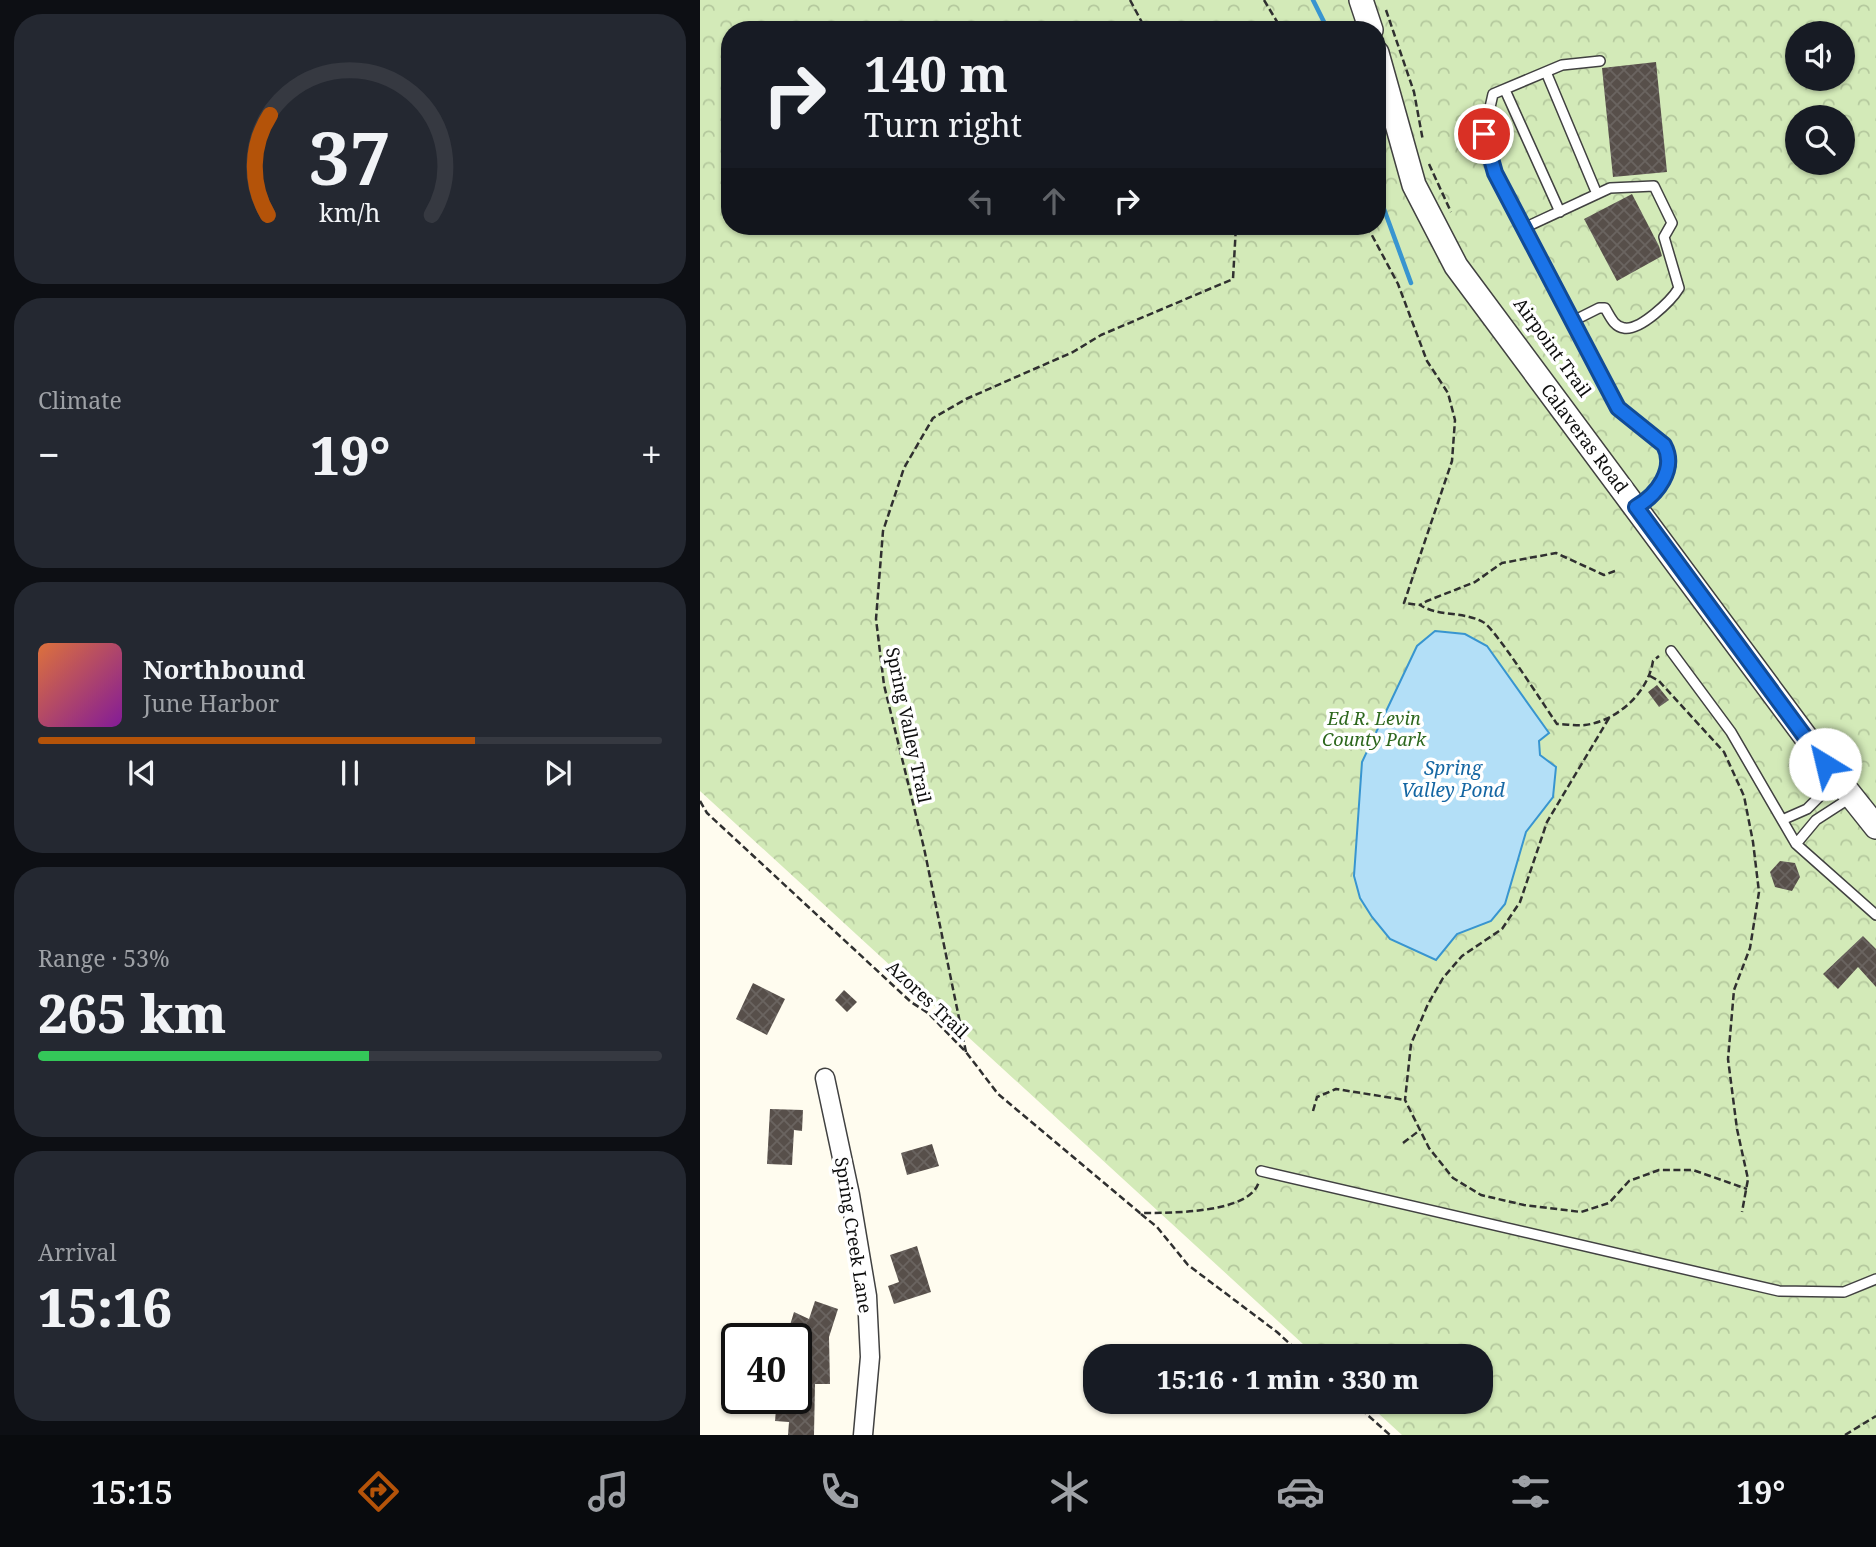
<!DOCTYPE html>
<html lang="en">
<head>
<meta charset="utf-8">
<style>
	body { margin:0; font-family:"Noto Serif",serif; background:#242831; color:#f1f3f6; height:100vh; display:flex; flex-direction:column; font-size:26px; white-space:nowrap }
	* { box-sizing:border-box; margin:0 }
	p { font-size:23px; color:#9ea1a6 }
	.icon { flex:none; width:38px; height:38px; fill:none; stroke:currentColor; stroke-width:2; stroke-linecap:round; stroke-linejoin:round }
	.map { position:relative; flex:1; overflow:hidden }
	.side { display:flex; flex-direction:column; gap:14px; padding:14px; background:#0d0f14; width:700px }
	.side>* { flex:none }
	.guide { position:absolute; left:21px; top:21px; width:665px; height:214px; border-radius:28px; box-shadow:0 2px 5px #0004; background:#171b24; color:#f1f3f6; overflow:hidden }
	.fabs { position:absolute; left:1085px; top:21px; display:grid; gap:14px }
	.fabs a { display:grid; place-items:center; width:70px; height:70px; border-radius:50%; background:#171b24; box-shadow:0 2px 5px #0004; font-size:35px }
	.speed { position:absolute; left:21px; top:1323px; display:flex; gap:14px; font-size:35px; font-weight:700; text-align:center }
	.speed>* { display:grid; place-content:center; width:91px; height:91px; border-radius:50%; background:#171b24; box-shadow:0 2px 5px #0004; line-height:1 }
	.speed .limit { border:4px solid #111; border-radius:10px; background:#fff; color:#111 }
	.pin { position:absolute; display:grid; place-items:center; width:60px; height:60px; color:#fff; margin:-30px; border:4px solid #fff; border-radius:50%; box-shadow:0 2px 7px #0007 }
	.me { position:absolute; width:77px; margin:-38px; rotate:324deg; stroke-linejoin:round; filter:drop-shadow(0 0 5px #0008) }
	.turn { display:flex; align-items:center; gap:24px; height:147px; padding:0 28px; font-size:32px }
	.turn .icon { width:91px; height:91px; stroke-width:2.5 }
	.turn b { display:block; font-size:49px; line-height:60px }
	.lanes { display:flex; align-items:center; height:66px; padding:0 28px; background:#0003; justify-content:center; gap:35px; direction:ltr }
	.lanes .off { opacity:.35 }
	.big { font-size:52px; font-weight:800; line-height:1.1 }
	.side .tile { flex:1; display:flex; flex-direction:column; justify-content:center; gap:10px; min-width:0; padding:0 24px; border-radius:28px; background:#242831 }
	.side .dial { align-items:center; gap:0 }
	.dial svg { height:182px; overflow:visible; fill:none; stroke:#363941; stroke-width:7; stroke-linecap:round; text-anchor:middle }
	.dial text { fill:#f1f3f6; stroke:none }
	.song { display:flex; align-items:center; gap:21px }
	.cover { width:84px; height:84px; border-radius:10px; background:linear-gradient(135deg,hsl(20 70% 55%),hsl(290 70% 35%)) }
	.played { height:7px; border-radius:4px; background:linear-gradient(90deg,#b45309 70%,#363941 70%) }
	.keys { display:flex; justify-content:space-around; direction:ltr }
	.heat { display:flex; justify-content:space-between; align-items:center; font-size:38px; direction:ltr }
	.charge { height:10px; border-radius:5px; background:linear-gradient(90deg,#34c759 53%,#363941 0) }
	.trip { position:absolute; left:383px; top:1344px; width:410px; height:70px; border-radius:28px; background:#171b24; box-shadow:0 2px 5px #0004; font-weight:800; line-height:70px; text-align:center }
	.dock { display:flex; height:112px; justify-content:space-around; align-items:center; background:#090b0e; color:#9ea1a6 }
	.dock .icon { width:49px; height:49px }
	.dock .active { color:#b45309 }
	.dock b { font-size:32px; color:#f1f3f6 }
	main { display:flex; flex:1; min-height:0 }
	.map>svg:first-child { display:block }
	.park { fill:url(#park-crowns); fill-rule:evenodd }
	.water { fill:#b3dff7; stroke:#3895d0; stroke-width:2 }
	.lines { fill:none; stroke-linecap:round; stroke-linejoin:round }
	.stream { stroke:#3895d0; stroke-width:4.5 }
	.building { fill:url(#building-cross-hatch) }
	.service-casing { stroke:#414141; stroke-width:12 }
	.minor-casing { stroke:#414141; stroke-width:21 }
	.tertiary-casing { stroke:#414141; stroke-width:26 }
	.path { stroke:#303030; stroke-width:2.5; stroke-dasharray:7 3.5; stroke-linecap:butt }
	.service { stroke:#fff; stroke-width:9 }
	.minor { stroke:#fff; stroke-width:18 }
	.tertiary { stroke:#fff; stroke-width:23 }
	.route-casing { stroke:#114b97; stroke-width:18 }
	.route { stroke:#1a73e8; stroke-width:12 }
	.labels { text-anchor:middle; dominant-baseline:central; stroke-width:7; stroke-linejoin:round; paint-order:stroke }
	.street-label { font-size:18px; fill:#0e0e0e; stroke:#fff }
	.park-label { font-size:18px; font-style:italic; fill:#2d671d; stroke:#fff }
	.water-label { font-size:19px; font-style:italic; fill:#1466a3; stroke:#fff }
</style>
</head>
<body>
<main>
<section class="side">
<div class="tile dial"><svg viewBox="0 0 100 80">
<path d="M14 69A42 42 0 1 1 86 69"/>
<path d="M14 69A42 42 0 0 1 15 25" stroke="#b45309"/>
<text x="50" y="56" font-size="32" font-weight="700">37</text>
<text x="50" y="72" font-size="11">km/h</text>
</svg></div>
<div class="tile"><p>Climate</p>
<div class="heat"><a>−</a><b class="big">19°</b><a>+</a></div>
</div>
<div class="tile">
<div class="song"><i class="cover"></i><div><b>Northbound</b><p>June Harbor</p></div></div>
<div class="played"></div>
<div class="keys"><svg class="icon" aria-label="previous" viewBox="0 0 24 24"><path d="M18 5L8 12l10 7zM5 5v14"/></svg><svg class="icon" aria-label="pause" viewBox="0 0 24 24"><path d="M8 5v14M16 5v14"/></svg><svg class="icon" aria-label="next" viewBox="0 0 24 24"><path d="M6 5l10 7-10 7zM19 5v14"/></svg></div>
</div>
<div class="tile"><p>Range · 53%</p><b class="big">265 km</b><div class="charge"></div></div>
<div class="tile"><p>Arrival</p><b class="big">15:16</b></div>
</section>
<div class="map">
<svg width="1176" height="1435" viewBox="0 0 1176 1435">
	<defs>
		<pattern id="park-crowns" width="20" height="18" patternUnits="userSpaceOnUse" patternTransform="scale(1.75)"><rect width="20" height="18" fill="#d3eab8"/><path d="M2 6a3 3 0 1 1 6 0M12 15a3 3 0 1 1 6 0" fill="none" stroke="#b4c89d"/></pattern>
		<pattern id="building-cross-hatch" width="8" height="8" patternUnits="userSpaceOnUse" patternTransform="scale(1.75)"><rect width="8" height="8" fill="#574f4a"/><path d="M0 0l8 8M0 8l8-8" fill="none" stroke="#6a6460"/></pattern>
	</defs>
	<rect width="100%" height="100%" fill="#fffcef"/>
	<path class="park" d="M 0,0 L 1176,0 L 1176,1435 L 702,1435 L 666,1402 L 780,1402 L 780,1356 L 616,1356 L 0,791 ZM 30,30 L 677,30 L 677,226 L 30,226 ZM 1097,33 L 1143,33 L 1143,79 L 1097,79 ZM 1097,117 L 1143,117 L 1143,163 L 1097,163 Z"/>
	<path class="water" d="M 735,631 L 765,634 L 787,646 L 849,733 L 839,741 L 840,755 L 856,767 L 853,797 L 826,832 L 805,904 L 791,921 L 757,934 L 736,960 L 690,939 L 672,917 L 660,898 L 654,876 L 662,762 L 717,646 Z"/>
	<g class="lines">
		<path class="stream" d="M 613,0 L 628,30
			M 677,190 L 711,283"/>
	</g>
	<path class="building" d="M 956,62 L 967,172 L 913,177 L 902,68 Z
		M 932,194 L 959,246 L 962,256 L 917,281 L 884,219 Z
		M 957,685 L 969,700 L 959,707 L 948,692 Z
		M 1080,861 L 1095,863 L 1100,877 L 1092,891 L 1075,887 L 1070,872 Z
		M 1163,936 L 1176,949 L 1176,987 L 1158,967 L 1138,989 L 1123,974 Z
		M 53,983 L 85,999 L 67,1035 L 36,1019 Z
		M 144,990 L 157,1002 L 147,1012 L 135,1000 Z
		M 70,1109 L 103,1110 L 102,1131 L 94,1130 L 92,1165 L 67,1164 Z
		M 232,1144 L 239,1166 L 207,1175 L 201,1153 Z
		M 217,1246 L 231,1292 L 194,1304 L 188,1286 L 199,1282 L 190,1255 Z
		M 115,1301 L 138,1309 L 129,1337 L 130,1384 L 115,1384 L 114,1435 L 88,1435 L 89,1422 L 75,1421 L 77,1398 L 96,1398 L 98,1341 L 87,1335 L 94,1312 L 109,1319 Z"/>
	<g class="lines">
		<g class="service-casing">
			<path id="service" d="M 900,61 L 862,65 L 793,94 L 784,134 L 795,173 L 918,408 L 964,445 C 977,469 957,495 936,507
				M 846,72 L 897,194
				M 805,90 L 860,212
				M 824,228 L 910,188 L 954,186 L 972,223 L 964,237 L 979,288 C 971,301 940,331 924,328 C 914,327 910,316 905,308 L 899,308 L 873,321
				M 971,651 L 1031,732 L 1096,844 L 1176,915
				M 1082,820 L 1107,809 L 1136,780
				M 1096,844 L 1116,820 L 1150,798
				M 561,1171 L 1079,1291 L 1144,1292 L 1176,1279"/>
		</g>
		<g class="minor-casing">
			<path id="minor" d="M 125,1078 L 150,1195 L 167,1296 L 170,1357 L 163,1435"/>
		</g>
		<g class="tertiary-casing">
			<path id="tertiary" d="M 661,0 L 671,30
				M 677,53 L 714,185 L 756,266 L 1125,763 L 1176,827"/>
		</g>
		<path class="path" d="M 430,0 L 446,30
			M 564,0 L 582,30
			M 686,10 L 714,92 L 723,141
			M 729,164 L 751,212
			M 667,226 L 698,284 L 727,361 L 748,393 L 755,420 L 752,461 L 704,603 L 720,605
			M 915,571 L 904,575 L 856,553 L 802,563 L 775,582 L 727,601 L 720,605 C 739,617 763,611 783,622 C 795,628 845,707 857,724 C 866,724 876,726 885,725 C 917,721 948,693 953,661 L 959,656
			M 950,676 L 959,681 L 1024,752 L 1044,796 L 1053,842 L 1059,892 L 1050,948 L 1034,990 L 1028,1059 L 1037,1129 L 1048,1179 L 1042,1212
			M 909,718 L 847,822 L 820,902 L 802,929 L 762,956 L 743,978 L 728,1004 L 711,1044 L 705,1100 L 729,1148 L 753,1178 L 781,1195 L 824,1205 L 881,1212 L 909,1203 L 929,1181 L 959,1170 L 993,1170 L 1047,1189
			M 0,801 L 7,813 L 211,1002 L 228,1013 L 266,1052 L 298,1094 L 440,1213 C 467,1213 552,1214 559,1181
			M 266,1052 L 224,848 L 184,685 L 176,619 L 183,531 L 204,468 L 233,418 L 266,399 L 373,352 L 401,335 L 533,279 L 536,226
			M 613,1111 L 617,1097 L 636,1089 L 705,1100
			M 703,1143 L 720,1130
			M 441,1214 L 457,1227 L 488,1265 L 577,1332 L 603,1356
			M 653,1402 L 690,1435
			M 1145,1435 L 1176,1416"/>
		<use href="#service" class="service"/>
		<use href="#minor" class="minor"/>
		<use href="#tertiary" class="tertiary"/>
	</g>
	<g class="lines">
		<g class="route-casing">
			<path id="route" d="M 784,134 L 795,173 L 918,408 L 964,445 C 977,469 957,495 936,507 L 1125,764"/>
		</g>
		<use href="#route" class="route"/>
	</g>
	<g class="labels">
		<g class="street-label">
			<text transform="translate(853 347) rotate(54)">Airpoint Trail</text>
			<text transform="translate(885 438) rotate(53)">Calaveras Road</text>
			<text transform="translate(209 725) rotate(78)">Spring Valley Trail</text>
			<text transform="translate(228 999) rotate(43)">Azores Trail</text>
			<text transform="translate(154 1235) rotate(81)">Spring Creek Lane</text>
		</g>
		<g class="park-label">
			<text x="674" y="718">Ed R. Levin<tspan x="674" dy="21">County Park</tspan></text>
		</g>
		<g class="water-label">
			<text x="753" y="768">Spring<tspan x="753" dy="22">Valley Pond</tspan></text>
		</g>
	</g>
</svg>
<div class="fabs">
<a><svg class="icon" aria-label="sound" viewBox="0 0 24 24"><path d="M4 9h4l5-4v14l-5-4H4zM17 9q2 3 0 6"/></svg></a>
<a><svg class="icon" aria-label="search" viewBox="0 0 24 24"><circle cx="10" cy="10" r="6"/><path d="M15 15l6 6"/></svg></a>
</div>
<div class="speed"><div class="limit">40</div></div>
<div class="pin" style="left:784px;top:134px;background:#d93025"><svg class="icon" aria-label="arrive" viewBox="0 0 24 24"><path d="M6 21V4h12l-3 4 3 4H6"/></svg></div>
<svg class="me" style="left:1125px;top:764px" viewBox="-20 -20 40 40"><circle r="19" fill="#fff"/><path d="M0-13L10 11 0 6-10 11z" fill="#1a73e8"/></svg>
<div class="trip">15:16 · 1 min · 330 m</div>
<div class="guide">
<div class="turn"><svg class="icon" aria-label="right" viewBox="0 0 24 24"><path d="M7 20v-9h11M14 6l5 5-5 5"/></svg><div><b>140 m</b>Turn right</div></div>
<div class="lanes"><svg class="icon off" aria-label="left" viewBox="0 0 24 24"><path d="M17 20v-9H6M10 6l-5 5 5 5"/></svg><svg class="icon off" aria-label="ahead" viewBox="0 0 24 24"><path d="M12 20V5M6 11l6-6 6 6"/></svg><svg class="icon" aria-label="right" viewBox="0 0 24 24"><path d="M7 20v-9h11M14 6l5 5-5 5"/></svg></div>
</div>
</div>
</main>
<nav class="dock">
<b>15:15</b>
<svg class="icon active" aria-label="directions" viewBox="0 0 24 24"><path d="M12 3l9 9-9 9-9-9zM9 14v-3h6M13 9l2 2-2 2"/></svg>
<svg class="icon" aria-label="music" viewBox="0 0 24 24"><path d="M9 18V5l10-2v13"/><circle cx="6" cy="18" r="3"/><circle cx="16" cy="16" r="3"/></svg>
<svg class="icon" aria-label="phone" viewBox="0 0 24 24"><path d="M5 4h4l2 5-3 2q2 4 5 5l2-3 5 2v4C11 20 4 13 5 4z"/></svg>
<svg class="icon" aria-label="climate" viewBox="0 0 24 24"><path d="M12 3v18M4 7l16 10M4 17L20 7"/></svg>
<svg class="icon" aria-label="car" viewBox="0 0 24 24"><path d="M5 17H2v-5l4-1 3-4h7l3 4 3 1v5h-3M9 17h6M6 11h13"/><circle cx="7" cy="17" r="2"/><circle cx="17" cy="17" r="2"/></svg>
<svg class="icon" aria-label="filters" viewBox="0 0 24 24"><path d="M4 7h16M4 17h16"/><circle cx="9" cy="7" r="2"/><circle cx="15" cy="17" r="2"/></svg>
<b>19°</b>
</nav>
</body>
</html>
